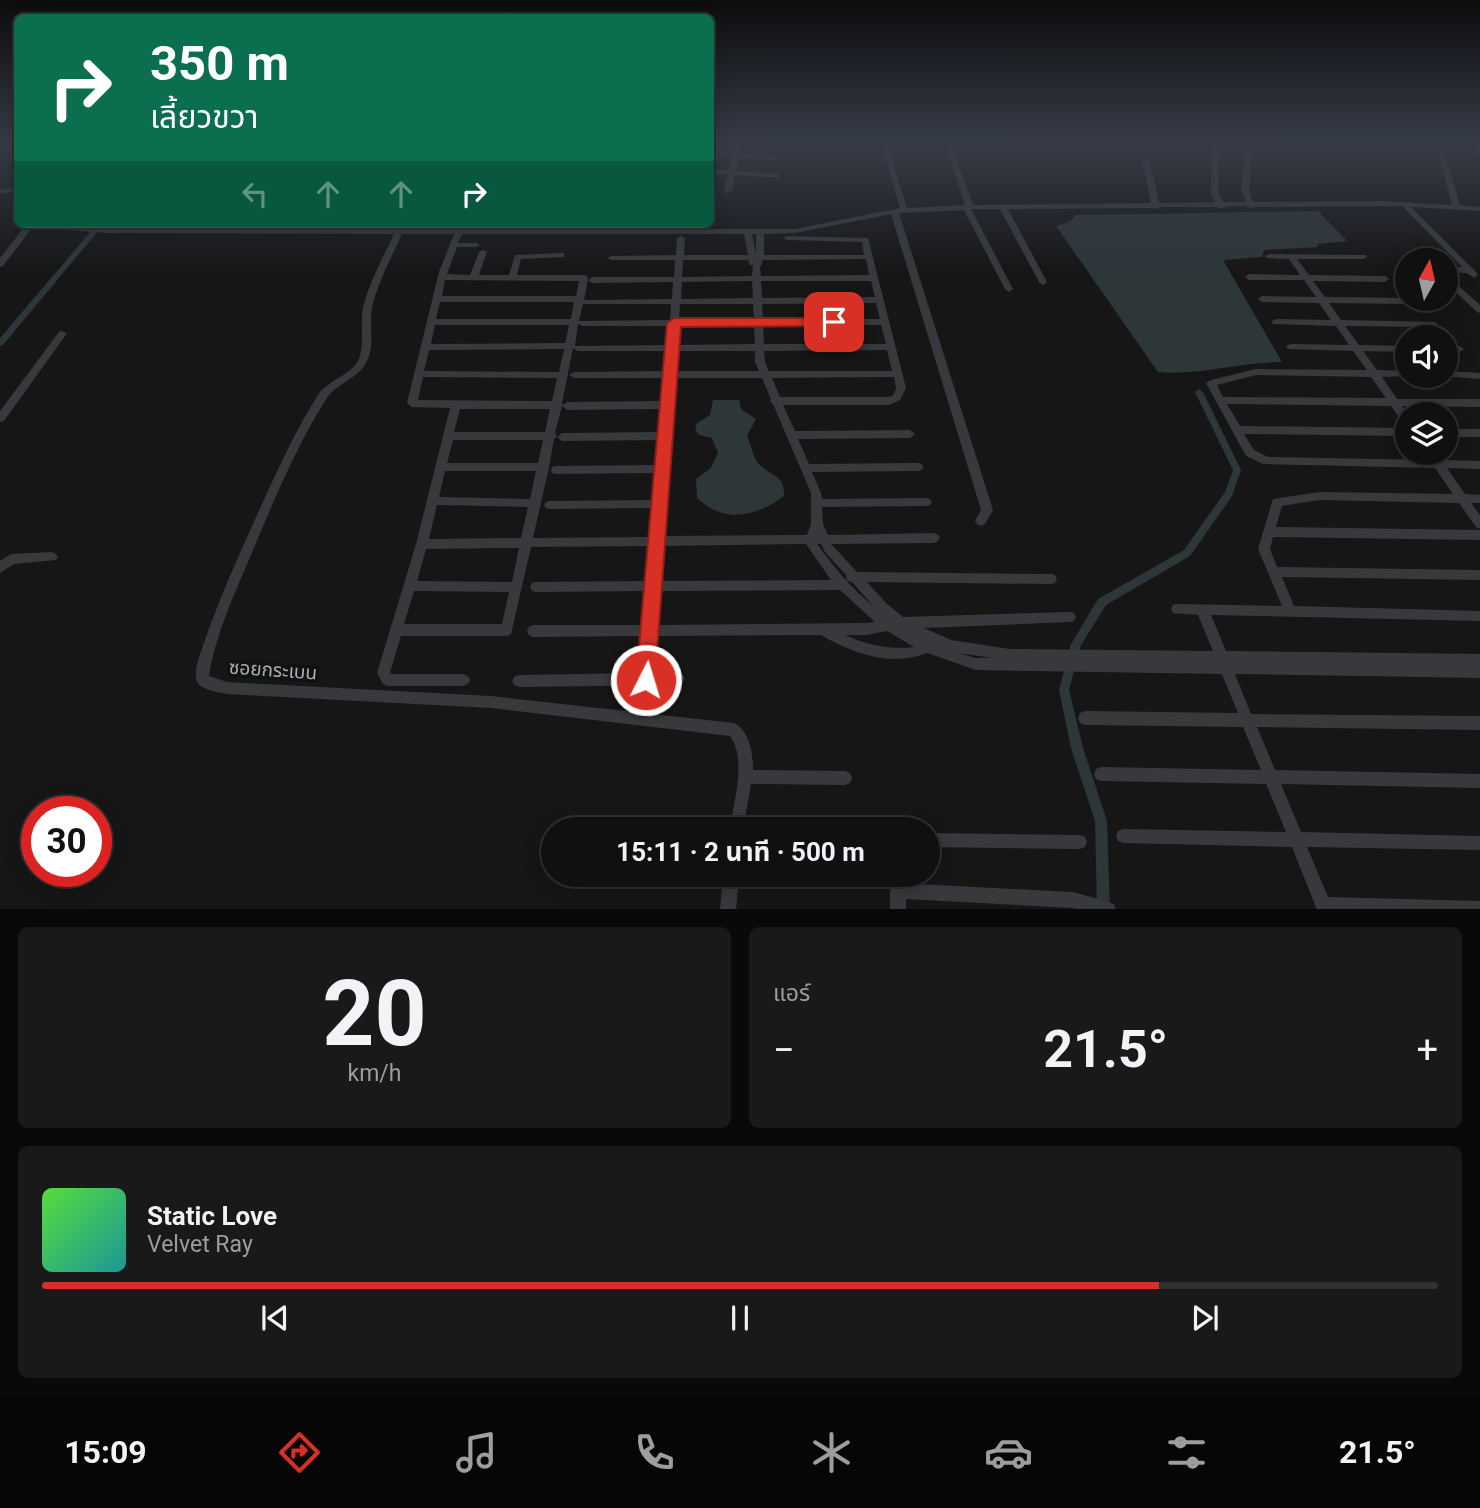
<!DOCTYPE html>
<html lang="th">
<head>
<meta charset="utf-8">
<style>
	body { margin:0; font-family:Roboto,"Noto Sans Thai",sans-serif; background:#19191a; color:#f1f3f6; height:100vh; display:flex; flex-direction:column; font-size:26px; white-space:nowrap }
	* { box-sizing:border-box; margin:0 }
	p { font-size:23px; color:#9c9d9f }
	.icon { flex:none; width:38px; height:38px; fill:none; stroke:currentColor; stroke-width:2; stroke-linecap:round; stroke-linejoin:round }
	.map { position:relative; height:909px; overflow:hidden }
	.sheet { display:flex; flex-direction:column; gap:18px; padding:18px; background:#090909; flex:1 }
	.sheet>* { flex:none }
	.top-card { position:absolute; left:14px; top:14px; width:700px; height:214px; border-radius:10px; box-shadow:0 4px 18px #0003,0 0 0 2px #303031; background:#0b6e4f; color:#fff; overflow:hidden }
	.needle { width:46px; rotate:8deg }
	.buttons { position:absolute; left:1395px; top:248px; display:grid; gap:14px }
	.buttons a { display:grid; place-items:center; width:63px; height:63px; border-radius:50%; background:#101011; box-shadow:0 4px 18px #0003,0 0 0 2px #303031; font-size:35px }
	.speed { position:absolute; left:21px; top:796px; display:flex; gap:14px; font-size:35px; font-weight:700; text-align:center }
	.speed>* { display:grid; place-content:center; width:91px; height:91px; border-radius:50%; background:#101011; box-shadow:0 4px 18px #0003,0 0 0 2px #303031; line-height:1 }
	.speed .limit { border:10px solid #d22; background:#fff; color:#111 }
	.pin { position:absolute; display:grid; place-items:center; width:60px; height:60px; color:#fff; margin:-30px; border-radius:14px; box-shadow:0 4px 10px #0006 }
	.me { position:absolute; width:77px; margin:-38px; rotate:5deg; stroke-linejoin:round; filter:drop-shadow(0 0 5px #0008) }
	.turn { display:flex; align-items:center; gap:24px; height:147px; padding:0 21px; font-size:32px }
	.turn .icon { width:91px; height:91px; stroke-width:2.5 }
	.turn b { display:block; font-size:49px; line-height:60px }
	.lanes { display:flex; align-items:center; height:66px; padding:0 21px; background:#0003; justify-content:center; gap:35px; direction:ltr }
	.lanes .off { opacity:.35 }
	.big { font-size:52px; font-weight:700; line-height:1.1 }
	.sheet .widget { flex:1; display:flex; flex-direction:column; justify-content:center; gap:10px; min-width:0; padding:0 24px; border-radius:10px; background:#19191a }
	.sheet .dial { align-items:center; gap:0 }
	.dial b { font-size:91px; line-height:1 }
	.song { display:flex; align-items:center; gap:21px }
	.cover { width:84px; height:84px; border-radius:10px; background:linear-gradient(135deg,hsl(110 70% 55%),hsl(180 70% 35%)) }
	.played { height:7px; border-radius:4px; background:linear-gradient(90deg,#d93025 80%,#303031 80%) }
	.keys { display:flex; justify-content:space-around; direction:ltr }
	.heat { display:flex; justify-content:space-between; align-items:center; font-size:38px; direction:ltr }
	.sheet .tiles { flex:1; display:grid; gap:18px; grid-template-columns:1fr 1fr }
	.widget:last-child { grid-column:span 2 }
	.trip { position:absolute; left:541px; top:817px; width:399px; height:70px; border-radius:35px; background:#101011; box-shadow:0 4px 18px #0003,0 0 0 2px #303031; font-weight:700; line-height:70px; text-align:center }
	.menu { display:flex; height:112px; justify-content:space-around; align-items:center; background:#060607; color:#9c9d9f }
	.menu .icon { width:49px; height:49px }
	.menu .on { color:#d93025 }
	.menu b { font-size:32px; color:#f1f3f6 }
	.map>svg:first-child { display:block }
	.water { fill:#2d3639 }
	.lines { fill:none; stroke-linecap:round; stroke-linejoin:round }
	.canal { fill:#2d3639; fill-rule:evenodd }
	.minor { fill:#37393c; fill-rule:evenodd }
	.route { fill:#d93025; stroke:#8d1f18; stroke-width:2 }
	.labels { text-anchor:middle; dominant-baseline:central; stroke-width:7; stroke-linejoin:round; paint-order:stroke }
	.street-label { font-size:19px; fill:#a9afb6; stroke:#111112 }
</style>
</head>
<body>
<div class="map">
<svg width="1480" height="910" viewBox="0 0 1480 910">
	<rect width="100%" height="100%" fill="#161617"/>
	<path class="water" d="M 1318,211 L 1347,241 L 1318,244 L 1317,247 L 1264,250 L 1262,257 L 1223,260 L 1282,362 C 1240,362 1199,376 1158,372 L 1056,226 L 1069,222 L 1076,215 Z
		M 713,400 L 739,400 L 741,409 L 756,419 L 747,436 C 750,443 753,456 758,463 C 770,477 785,474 784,496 C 756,517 724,524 697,498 L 696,479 L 711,468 L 718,453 L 712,438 L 699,435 L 695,430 L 697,423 L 710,415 Z"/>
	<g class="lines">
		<path class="canal" d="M 97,224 L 104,224 L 3,345 L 0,346 L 0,338 Z
			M 1199,389 L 1203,392 L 1241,470 L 1232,496 L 1190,556 L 1106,605 L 1081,645 L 1069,690 L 1083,748 L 1107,821 L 1110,910 L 1097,910 L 1095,821 L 1071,748 L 1059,690 L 1071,644 L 1098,599 L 1184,550 L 1225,492 L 1233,470 L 1195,392 Z"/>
		<path class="minor" d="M 736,144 L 742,144 L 740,154 L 775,156 L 779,158 L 775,160 L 739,158 L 736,171 L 777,174 L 780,174 L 780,178 L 735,175 L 732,191 L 725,193 L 724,191 L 728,175 L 710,173 L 710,169 L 729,170 L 732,158 L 710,156 L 710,152 L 733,153 Z
			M 881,144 L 887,144 L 907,208 L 965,205 L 945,144 L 951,144 L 973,205 L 1151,203 L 1142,160 L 1146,158 L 1150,160 L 1159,203 L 1215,202 L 1211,193 L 1212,144 L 1218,144 L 1219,193 L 1223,202 L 1246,202 L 1241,190 L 1246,144 L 1252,144 L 1249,190 L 1253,202 L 1383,201 L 1452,205 L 1436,144 L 1442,144 L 1460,205 L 1480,207 L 1480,211 L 1411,207 L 1477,273 L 1478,275 L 1474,278 L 1467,273 L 1446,272 L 1446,268 L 1462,267 L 1402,206 L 1254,207 L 1251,208 C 1243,205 1228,205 1221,209 L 1217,207 L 1160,207 L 1156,209 L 1153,208 L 1008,209 L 1047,282 L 1043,285 L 1039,282 L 1000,209 L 971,209 L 1013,289 L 1009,292 L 1005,289 L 964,210 L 899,213 L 993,510 L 985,524 L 981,526 L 977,524 L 975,521 L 981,510 L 891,214 L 795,233 L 764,234 L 764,255 L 864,255 L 862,242 L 787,240 L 783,238 L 787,236 L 868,238 L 906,388 L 900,400 L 889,405 L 783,405 L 795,431 L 910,430 L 915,434 L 910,438 L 798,439 L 809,464 L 918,463 L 922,464 L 923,467 L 922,470 L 918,471 L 812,472 L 821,493 L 822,499 L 926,498 L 930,499 L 932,502 L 930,505 L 926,506 L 822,507 L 823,524 L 828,535 L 934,533 L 938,535 L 940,538 L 938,541 L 934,543 L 832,544 L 833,546 L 857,572 L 1051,574 L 1055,575 L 1057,579 L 1055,583 L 1051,584 L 867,582 L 886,603 L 903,617 L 1070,612 L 1074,613 L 1076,617 L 1074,621 L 1070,622 L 924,628 L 951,640 L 1010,649 L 1213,651 L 1198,615 L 1173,613 L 1171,609 L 1173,605 L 1177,604 L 1282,606 L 1258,549 L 1273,499 L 1319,492 L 1453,494 L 1435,468 L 1263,464 L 1246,456 L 1206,383 L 1211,380 L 1256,369 L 1367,370 L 1353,351 L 1288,349 L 1286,347 L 1288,345 L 1291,344 L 1349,345 L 1336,326 L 1273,324 L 1271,322 L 1276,319 L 1331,320 L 1319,303 L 1262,302 L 1258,299 L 1262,296 L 1316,297 L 1304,280 L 1249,280 L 1245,277 L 1249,274 L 1300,275 L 1289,259 L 1266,258 L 1265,256 L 1269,254 L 1366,255 L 1367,257 L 1363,259 L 1297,259 L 1309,275 L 1385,276 L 1389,279 L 1385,282 L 1313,281 L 1325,297 L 1407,298 L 1412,301 L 1408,304 L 1329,303 L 1341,320 L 1435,322 L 1437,324 L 1435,326 L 1432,327 L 1345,326 L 1359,345 L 1407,346 L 1407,352 L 1363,351 L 1377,370 L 1407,371 L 1407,376 L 1410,376 L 1382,377 L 1397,399 L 1480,399 L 1480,407 L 1402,406 L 1409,415 L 1407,415 L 1407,424 L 1403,423 L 1391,406 L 1227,404 L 1240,426 L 1407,428 L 1407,436 L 1244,434 L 1254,450 L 1268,457 L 1429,460 L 1425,453 L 1436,453 L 1441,460 L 1480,461 L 1480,469 L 1447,468 L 1465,494 L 1480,495 L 1480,503 L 1471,503 L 1480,515 L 1480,529 L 1476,527 L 1459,503 L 1319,500 L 1282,506 L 1276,527 L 1480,530 L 1480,540 L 1273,537 L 1270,549 L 1277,567 L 1480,570 L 1480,580 L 1282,577 L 1294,606 L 1480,611 L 1480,621 L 1211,615 L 1226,651 L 1480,654 L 1480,666 L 1465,666 L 1480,666 L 1480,678 L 1235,674 L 1251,714 L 1480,716 L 1480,730 L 1257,727 L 1275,770 L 1480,774 L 1480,788 L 1281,784 L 1301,832 L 1480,836 L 1480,850 L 1307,847 L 1328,897 L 1480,901 L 1480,910 L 1317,910 L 1292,847 L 1123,843 L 1118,841 L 1116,836 L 1118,831 L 1123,829 L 1286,832 L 1266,784 L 1101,781 L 1096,779 L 1094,774 L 1096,769 L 1101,767 L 1261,770 L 1243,727 L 1085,725 L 1080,723 L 1078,718 L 1080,713 L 1085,711 L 1238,713 L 1222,674 L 976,670 L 927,653 C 890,667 854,654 821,635 L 656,636 L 653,673 L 678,673 L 683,675 L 685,679 L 683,683 L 678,685 L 519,687 L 514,685 L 512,681 L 514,677 L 519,675 L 640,673 L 643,636 L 533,637 L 529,635 L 527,631 L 529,627 L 533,625 L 644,625 L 647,591 L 536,592 L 532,591 L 530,587 L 532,583 L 536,582 L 648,581 L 651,546 L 531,547 L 511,634 L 507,636 L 401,636 L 390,672 L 391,674 L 463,674 L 468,676 L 470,680 L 468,684 L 463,686 L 388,686 L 383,684 L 377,673 L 416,544 L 450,408 L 412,407 L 407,403 L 439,272 L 454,234 L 402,234 C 391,258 378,282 372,308 C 369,325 375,346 367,361 C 358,380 335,383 325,401 C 296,447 274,500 253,550 C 236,591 216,632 209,676 L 227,682 L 491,696 L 734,723 C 750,731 753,754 753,770 L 845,771 L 850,773 L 852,778 L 850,783 L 845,785 L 751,784 L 743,830 L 729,830 C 734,803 747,759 730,736 L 491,708 L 227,694 C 218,692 197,690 196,678 C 194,667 203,647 206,637 C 222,592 242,548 262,504 C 279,467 296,429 318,395 C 328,380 349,376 358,361 C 365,347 360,323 363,308 C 369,282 383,258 394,234 L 107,233 L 67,230 L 64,230 L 62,224 L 107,229 L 795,229 L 900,208 ZM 462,234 L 744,234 L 748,255 L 684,255 L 685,238 L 681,236 L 677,238 L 676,255 L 611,256 L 607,258 L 611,260 L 675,260 L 674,277 L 592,277 L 588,280 L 587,276 L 584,275 L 517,275 L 521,259 L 564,257 L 564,253 L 561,253 L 515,255 L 509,275 L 479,275 L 487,252 L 483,250 L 479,252 L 470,275 L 447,274 L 457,247 L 476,247 L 480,245 L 476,243 L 458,243 ZM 752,234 L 756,234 L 756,255 ZM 866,259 L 869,275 L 761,276 L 760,268 L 763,260 ZM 683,260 L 748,260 L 750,265 L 753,265 L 752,276 L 682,277 ZM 445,280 L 579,281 L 576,296 L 442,296 ZM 588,280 L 592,283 L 673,282 L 672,299 L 584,300 ZM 752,281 L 753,298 L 681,299 L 682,282 ZM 761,281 L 871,281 L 875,297 L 762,298 ZM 440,302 L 574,302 L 571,319 L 436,319 ZM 876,303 L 880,319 L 763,319 L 762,304 ZM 583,304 L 671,304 L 670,320 L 579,321 ZM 680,304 L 753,304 L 754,320 L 679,320 ZM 578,324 L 582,326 L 670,326 L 668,345 L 575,346 ZM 435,325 L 569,325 L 565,343 L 431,344 ZM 754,325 L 755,344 L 677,345 L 679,326 ZM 763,325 L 881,325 L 886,344 L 764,344 ZM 573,348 L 578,351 L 667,351 L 666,371 L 574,372 L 569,375 L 574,378 L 665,378 L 663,401 L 567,402 L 563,405 L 562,403 ZM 564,349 L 559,372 L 424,371 L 429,350 ZM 887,350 L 892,371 L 769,371 L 765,362 L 764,351 ZM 677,351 L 755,351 L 755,362 L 759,371 L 675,371 ZM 1256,375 L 1371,377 L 1386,398 L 1223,397 L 1217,385 ZM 423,377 L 557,378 L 552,401 L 418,400 ZM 894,377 L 896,388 L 893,396 L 888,397 L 780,397 L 772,378 ZM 675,378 L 762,378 L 771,399 L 770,401 L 773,404 L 811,493 L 811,524 L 807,535 L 663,536 ZM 562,406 L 567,410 L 663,409 L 660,432 L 562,433 L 557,437 L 562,441 L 660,440 L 658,465 L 556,466 L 552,467 L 551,470 L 552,473 L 556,474 L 657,473 L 655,500 L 550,501 L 546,502 L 544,505 L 546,508 L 550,509 L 654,508 L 652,537 L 533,538 L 549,467 L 554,439 L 557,436 L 555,433 ZM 460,409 L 550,409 L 545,432 L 454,432 ZM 453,440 L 543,440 L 538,463 L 447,463 ZM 445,471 L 536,471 L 530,499 L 439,497 ZM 437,505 L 528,507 L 521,538 L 429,539 ZM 806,544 L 831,580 L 660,581 L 662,546 ZM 817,544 L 821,544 L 825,552 L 846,575 L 847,581 L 852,582 L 873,606 C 851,588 834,567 817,544 ZM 519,548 L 512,582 L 417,581 L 426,549 ZM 840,590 L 875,622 L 866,623 L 657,625 L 659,591 ZM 414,591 L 509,592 L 502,624 L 404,624 ZM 887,631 L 914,647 C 889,650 867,645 845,635 L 866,635 ZM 958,653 L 993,658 L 976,658 Z
			M 1474,144 L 1480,144 L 1480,156 L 1476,154 Z
			M 18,188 L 18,192 L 0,193 L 0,189 Z
			M 27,224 L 35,224 L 3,266 L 0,267 L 0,258 Z
			M 1446,276 L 1449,277 L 1480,305 L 1480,313 L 1477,312 L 1446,283 Z
			M 62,331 L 67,334 L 65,336 L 4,421 L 0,422 L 0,411 L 59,332 Z
			M 1446,346 L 1459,346 L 1464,349 L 1459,352 L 1446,352 Z
			M 1446,371 L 1480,373 L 1480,379 L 1443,376 L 1446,376 Z
			M 1446,429 L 1480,429 L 1480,437 L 1446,437 Z
			M 52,552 L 56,554 L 58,557 L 56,560 L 14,564 L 0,573 L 0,561 L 11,554 Z
			M 928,833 L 1080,835 L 1085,837 L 1087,842 L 1085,847 L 1080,849 L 928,847 Z
			M 723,875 L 739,875 L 736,910 L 720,910 Z
			M 898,883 L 1073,892 L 1108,902 L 1114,904 L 1116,910 L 1079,910 L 1073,908 L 906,899 L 906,910 L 890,910 L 890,891 L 893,886 Z"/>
	</g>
	<linearGradient id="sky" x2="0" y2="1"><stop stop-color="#0c0c0d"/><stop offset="0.53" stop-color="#363c47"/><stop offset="1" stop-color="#363c47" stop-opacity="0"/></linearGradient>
	<rect width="1480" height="271" fill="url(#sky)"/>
	<path class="route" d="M 674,318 L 834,318 L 841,322 L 834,326 L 681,327 L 655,680 L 653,686 L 646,689 L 639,686 L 636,680 L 667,323 Z"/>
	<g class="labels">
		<g class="street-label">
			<text transform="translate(273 670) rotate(4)">ซอยกระเบน</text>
		</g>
	</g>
</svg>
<div class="buttons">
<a><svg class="needle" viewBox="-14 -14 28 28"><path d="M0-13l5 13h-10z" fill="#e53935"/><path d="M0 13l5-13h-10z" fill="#9c9d9f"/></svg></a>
<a><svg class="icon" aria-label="sound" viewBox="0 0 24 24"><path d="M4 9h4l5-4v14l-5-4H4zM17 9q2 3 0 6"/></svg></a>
<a><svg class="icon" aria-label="layers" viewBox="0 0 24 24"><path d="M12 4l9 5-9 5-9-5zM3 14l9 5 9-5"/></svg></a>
</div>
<div class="speed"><div class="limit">30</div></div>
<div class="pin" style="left:834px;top:322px;background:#d93025"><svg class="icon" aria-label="arrive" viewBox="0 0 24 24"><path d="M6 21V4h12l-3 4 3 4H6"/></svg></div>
<svg class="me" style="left:646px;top:680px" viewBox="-20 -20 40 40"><circle r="17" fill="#d93025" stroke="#fff" stroke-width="3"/><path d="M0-11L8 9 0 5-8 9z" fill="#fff"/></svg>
<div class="trip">15:11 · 2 นาที · 500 m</div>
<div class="top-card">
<div class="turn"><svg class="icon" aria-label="right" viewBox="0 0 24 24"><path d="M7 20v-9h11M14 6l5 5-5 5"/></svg><div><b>350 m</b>เลี้ยวขวา</div></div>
<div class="lanes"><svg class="icon off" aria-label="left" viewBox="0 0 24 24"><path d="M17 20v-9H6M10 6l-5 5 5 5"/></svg><svg class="icon off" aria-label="ahead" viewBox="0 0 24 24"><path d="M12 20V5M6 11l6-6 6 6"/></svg><svg class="icon off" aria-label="ahead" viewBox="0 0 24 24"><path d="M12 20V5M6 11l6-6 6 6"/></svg><svg class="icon" aria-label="right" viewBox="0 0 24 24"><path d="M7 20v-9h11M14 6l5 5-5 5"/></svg></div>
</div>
</div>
<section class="sheet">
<div class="tiles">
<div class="widget dial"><b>20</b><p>km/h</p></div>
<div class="widget"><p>แอร์</p>
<div class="heat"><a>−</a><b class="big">21.5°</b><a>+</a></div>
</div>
<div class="widget">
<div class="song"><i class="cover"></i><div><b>Static Love</b><p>Velvet Ray</p></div></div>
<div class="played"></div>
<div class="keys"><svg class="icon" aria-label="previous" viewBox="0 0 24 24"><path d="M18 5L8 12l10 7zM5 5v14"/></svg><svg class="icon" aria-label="pause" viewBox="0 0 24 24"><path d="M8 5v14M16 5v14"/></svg><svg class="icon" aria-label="next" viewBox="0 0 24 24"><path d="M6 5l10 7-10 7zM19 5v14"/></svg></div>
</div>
</div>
</section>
<nav class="menu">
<b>15:09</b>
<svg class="icon on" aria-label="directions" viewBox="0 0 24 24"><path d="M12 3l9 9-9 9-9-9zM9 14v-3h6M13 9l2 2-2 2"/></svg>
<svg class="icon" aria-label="music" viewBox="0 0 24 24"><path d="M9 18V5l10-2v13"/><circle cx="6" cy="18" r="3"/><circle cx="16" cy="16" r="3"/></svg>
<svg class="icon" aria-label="phone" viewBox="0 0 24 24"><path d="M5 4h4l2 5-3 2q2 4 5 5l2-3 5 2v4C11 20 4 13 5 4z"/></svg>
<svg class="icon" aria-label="climate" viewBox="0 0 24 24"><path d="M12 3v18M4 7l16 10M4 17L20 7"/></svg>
<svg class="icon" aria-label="car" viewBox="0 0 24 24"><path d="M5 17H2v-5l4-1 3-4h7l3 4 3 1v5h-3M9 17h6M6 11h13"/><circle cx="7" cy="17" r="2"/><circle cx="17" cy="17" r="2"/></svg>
<svg class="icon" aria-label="filters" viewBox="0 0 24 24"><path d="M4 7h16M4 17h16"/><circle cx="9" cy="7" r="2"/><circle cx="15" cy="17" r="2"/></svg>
<b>21.5°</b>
</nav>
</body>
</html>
